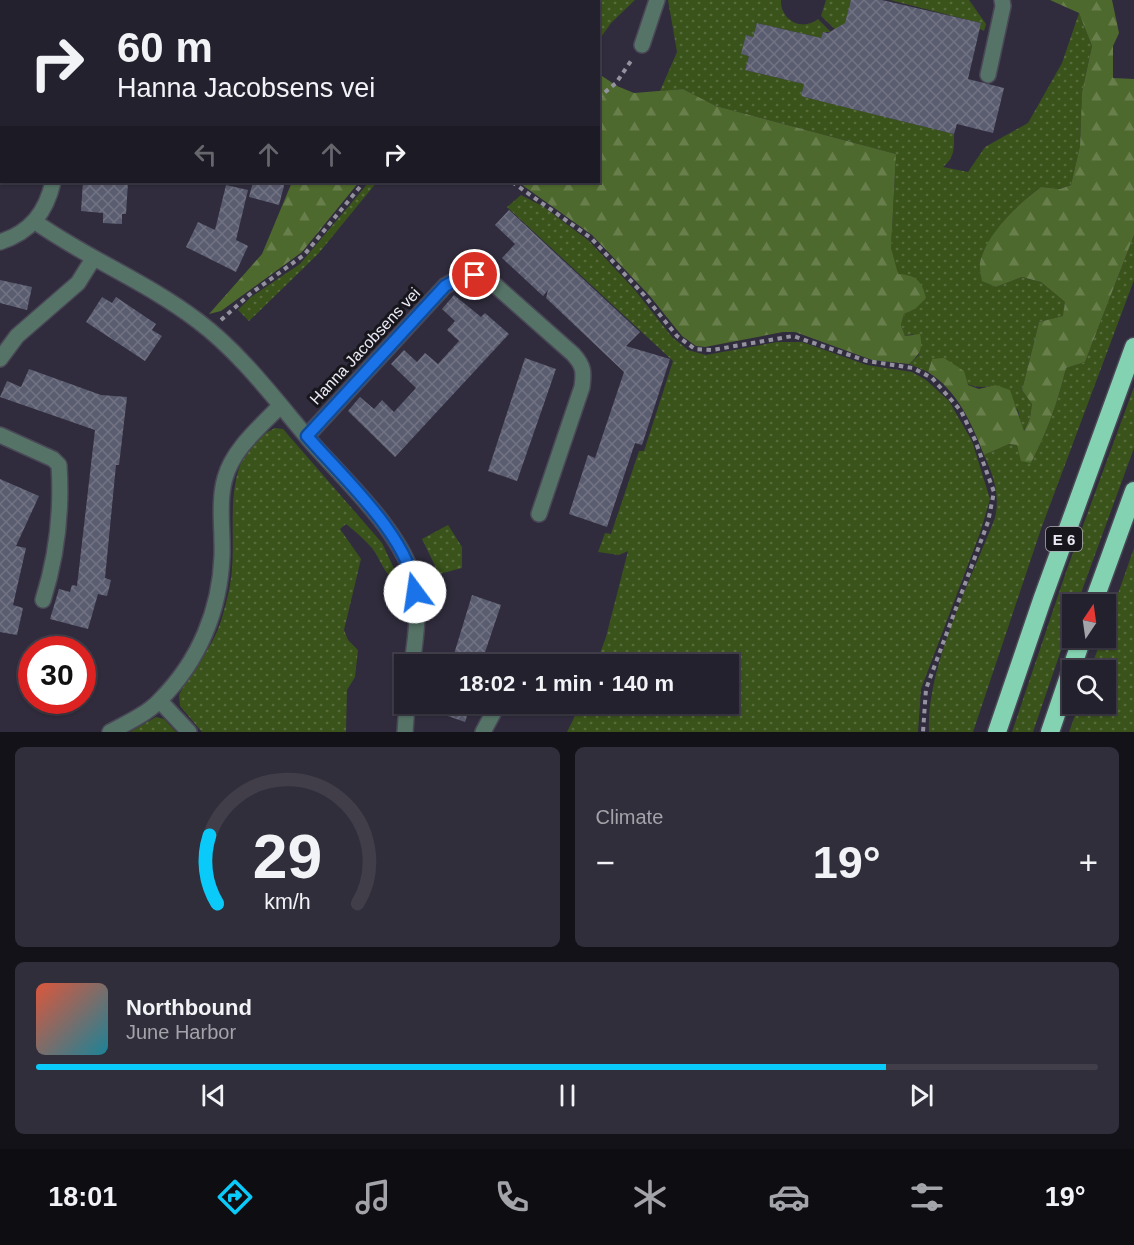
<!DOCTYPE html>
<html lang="en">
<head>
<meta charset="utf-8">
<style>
	body { margin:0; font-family:Helvetica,sans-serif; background:#302e3a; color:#f1f3f6; height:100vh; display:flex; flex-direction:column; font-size:22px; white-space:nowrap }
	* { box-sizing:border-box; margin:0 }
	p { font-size:20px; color:#a3a3aa }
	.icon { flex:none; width:33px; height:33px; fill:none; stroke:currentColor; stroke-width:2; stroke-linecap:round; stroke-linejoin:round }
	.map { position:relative; height:732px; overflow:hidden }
	.side { display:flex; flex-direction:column; gap:15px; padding:15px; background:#141219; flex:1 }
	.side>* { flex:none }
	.hud { position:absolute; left:0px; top:0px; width:600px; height:183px; box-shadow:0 2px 4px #0004,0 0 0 2px #413e4a; background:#24212e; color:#f1f3f6; overflow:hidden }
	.needle { width:39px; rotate:13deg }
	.tools { position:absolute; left:1062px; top:594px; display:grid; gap:12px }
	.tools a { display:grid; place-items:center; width:54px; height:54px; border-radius:0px; background:#24212e; box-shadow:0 2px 4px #0004,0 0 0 2px #413e4a; font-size:30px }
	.speed { position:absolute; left:18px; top:636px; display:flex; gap:12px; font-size:30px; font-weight:700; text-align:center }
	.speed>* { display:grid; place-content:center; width:78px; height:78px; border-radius:50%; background:#24212e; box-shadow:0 2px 4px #0004,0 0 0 2px #413e4a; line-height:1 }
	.speed .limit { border:9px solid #d22; background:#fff; color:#111 }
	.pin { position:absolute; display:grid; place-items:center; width:51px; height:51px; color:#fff; margin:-26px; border:3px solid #fff; border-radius:50%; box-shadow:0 2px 6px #0007 }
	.me { position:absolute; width:66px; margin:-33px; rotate:346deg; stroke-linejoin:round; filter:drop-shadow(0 0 4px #0008) }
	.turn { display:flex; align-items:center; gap:21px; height:126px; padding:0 18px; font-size:27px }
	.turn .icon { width:78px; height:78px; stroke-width:2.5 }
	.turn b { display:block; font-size:42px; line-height:51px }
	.lanes { display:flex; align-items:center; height:57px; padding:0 18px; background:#0003; justify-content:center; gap:30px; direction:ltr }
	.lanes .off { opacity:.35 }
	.big { font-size:45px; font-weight:700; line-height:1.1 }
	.side .widget { flex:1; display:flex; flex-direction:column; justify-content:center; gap:9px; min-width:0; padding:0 21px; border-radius:9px; background:#302e3a }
	.side .dial { align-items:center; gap:0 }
	.dial svg { height:156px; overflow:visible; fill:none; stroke:#413e4a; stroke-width:7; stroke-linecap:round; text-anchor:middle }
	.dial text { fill:#f1f3f6; stroke:none }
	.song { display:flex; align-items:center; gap:18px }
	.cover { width:72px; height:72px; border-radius:9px; background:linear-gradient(135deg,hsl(10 70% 55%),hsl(190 70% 35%)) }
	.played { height:6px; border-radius:3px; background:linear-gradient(90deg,#0acafa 80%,#413e4a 80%) }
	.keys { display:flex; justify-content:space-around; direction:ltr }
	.heat { display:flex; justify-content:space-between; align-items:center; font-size:33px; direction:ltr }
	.side .tiles { flex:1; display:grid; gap:15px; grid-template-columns:1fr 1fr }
	.widget:last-child { grid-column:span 2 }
	.trip { position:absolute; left:394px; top:654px; width:345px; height:60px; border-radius:0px; background:#24212e; box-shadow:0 2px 4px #0004,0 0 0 2px #413e4a; font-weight:700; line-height:60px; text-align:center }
	.tab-bar { display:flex; height:96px; justify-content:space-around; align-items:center; background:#0e0d12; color:#a3a3aa }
	.tab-bar .icon { width:42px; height:42px }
	.tab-bar .current { color:#0acafa }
	.tab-bar b { font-size:27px; color:#f1f3f6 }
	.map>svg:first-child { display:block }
	.green { fill:url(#green-dots) }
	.forest { fill:url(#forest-firs) }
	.building { fill:url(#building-cross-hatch) }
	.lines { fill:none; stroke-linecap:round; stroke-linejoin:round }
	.minor-casing { stroke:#4a4757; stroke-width:18 }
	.highway-casing { stroke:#4a4757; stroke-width:21 }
	.path { stroke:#9592a0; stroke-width:4; stroke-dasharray:4.5 4.5; stroke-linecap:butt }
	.minor { stroke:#557366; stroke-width:15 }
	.highway { stroke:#83d2b1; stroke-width:18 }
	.route-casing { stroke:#114b97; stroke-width:15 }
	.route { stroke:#1a73e8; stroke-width:10 }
	.labels { text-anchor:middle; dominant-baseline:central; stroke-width:6; stroke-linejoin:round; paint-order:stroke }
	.shield { fill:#18161d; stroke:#adaab5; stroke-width:1.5 }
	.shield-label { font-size:15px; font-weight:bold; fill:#edeaf6 }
	.street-label { font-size:16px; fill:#edeaf6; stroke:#18161d }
</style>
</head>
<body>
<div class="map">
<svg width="1134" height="732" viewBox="0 0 1134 732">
	<defs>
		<pattern id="green-dots" width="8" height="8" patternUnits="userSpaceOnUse" patternTransform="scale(1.5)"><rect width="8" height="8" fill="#3a531b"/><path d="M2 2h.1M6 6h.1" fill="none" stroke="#576c3d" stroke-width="1.8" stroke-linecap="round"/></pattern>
		<pattern id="forest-firs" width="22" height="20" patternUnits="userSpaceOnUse" patternTransform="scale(1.5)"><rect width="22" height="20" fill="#4e692d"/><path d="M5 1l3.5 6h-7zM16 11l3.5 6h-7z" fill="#687f4c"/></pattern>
		<pattern id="building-cross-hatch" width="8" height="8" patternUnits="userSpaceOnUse" patternTransform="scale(1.5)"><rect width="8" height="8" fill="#5a5c6f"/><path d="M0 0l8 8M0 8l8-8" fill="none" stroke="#727484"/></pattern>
	</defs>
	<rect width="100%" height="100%" fill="#302c3d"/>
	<path class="green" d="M 601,0 L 635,0 L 611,23 L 599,40 L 599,4 Z
		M 668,0 L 781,0 C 780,20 802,32 818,19 L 831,32 L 823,32 L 821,38 L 757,23 L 753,37 L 746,35 L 742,54 L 749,56 L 745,70 L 804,84 L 801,96 L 954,134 C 954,148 955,157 943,167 L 968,172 L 985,147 L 1028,123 L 1062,63 L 1079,13 L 1092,46 L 1082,92 L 1080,146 L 1071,185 L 1060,189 L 1041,187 C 1020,202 985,236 980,263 C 979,268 981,275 983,281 L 996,287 L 1022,277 L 1041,282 L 1065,302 L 1064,316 L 1039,322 L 1022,390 L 1032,404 L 1030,418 L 1023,432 L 1018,410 L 995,385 C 967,393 954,375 932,359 L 928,372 L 909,364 L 919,355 L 913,334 L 905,336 L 901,325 L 904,314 L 915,309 L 894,266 L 891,248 L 896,154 L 716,106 L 683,89 L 660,91 L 677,52 Z
		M 826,0 L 851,0 L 842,36 L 821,16 Z
		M 890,0 L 969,0 L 986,24 L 984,31 L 980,29 L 980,23 Z
		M 369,182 L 377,182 L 318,254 L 249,321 L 238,310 L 251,297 L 300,264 Z
		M 521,195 L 544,207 L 589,241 L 634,289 L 672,337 L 688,350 L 706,355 L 777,342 L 802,342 L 867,365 L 912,372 L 926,380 L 949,401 L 972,441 L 990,499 L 980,533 L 921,689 L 918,732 L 567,732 L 581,704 L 729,704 L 729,664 L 596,664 L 606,637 L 628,551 L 619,555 L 598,552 L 605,533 L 611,534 L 639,451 L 644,451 L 673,361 L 507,207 Z
		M 1134,235 L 1134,280 L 1041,529 L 973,732 L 929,732 C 926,668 971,579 995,518 C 1000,494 994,477 984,455 L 1009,444 L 1017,445 L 1031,463 C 1047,432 1058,402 1066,368 L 1085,362 Z
		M 1134,387 L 1134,448 L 1077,604 L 1072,604 L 1072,618 L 1033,732 L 1012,732 L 1067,569 Z
		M 275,428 L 283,429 L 382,543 L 398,577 L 394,580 C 383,572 380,558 372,548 C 364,539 355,531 346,524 L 340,529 L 361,559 L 344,630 L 348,640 L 358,650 L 355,677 L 347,690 L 346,732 L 202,732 L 180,706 L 179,695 C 194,667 215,646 223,614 C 227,600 231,584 232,569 C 236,521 220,453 275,428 Z
		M 448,525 L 462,547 L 462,568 L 439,574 L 422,539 Z
		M 1134,548 L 1134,732 L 1069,732 L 1079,704 L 1106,704 L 1106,670 L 1090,670 L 1102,638 L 1106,638 L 1106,628 Z
		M 156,717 L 164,719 L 176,732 L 130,732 Z"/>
	<path class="forest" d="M 1050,0 L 1112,0 L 1119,33 L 1113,46 L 1113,78 L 1134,79 L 1134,235 L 1085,362 L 1066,368 C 1058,402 1047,432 1031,463 L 1021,461 L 1017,445 L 1009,444 L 984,455 C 972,424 958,391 928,372 L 932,359 L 944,358 L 964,371 L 968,385 L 979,389 L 995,385 L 1010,390 L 1024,431 L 1030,418 L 1032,404 L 1022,390 L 1039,322 L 1063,316 L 1065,302 L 1041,282 L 1022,277 L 996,287 L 982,281 C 981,275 979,268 980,263 C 985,235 1019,203 1041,187 L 1060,189 L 1071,185 L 1080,146 L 1082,92 L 1092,46 L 1079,13 Z
		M 599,74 L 617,86 L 634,93 L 683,89 L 716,106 L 896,154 L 891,248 L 898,274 C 916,275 922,281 926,298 L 915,309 L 904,314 L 901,325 L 905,336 L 920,334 C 923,349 920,354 909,364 L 872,360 L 795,332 L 783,332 L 705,347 L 696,346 L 682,336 L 649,295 L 592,235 L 518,182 L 598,182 Z
		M 292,182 L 359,182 L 302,252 L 221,311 L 209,314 L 262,254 Z"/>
	<path class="building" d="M 851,0 L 882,0 L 981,23 L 968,79 L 1004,88 L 993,133 L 957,124 L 954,134 L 828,103 L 801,96 L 804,84 L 745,70 L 749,56 L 741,54 L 746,35 L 753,37 L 757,23 L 821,38 L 823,32 L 828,33 L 845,23 Z
		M 83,182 L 128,182 L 126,214 L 122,214 L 122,224 L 103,223 L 103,213 L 81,211 Z
		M 253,182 L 285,182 L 279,205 L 249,197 Z
		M 226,185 L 248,190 L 236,240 L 248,246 L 236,272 L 186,247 L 198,222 L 215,230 Z
		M 509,210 L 640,332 L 626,346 L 670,359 L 642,445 L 635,443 L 607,527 L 569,514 L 588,455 L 595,458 L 624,372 L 546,298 L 548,290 L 543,296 L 502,258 L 515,244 L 495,225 Z
		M 0,280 L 32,287 L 27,310 L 0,303 Z
		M 454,295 L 481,317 L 485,313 L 509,334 L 395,457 L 348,411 L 360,397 L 374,409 L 382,400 L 394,412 L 416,388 L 391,364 L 404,350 L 417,362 L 425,353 L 438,364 L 459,341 L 447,330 L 455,321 L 442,309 Z
		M 102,297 L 112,303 L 116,297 L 156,324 L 152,330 L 162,336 L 145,361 L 86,322 Z
		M 525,358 L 556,369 L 517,481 L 488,471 Z
		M 29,369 L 101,395 L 127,397 L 119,465 L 116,465 L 105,578 L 111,580 L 107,596 L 98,594 L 88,629 L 50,619 L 59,589 L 70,592 L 72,585 L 77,586 L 95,430 L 0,397 L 7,381 L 21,387 Z
		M 0,479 L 39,496 L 16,546 L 26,548 L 13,605 L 23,608 L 17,635 L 0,632 Z
		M 472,595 L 501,605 L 481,664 L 451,664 Z
		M 419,704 L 471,704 L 465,722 L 419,706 Z"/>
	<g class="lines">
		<g class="minor-casing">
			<path id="minor" d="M 216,0 L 216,2
				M 92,2 L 92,0
				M 335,2 L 336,0
				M 642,45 L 657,0
				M 988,75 L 1003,6 L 1002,0
				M 34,221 C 86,258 147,282 198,321 C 242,354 277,402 313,444 C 345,480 397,528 412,574 C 421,601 416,637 412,664
				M 0,242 C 31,232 46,212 53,182
				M 0,359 L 17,336 L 78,283 L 93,259
				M 0,435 L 53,459 L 59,465 C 62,511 57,556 43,600
				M 307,436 L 445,286 L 465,275 L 486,277 L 573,354 C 584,366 584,372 582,387 L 539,514
				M 160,701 L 189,732
				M 110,732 C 127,723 147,714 160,700 C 199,661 220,610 222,556 C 223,531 218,502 225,478 C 233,449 260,427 280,406
				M 405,732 L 407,704
				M 483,732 L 498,704"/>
		</g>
		<g class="highway-casing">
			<path id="highway" d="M 1093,604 L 1134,491
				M 997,732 L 1042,600 L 1134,347
				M 1050,732 L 1082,638"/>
		</g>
		<path class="path" d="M 598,98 L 616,83 L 633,58
			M 512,182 L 591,238 L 644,295 L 677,336 L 695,349 L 712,350 L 793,336 L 867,361 L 913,368 L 932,378 L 961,411 L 975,440 L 994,492 L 988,522 L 926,689 L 923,732
			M 221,320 L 250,294 L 304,255 L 364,182"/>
		<use href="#minor" class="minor"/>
		<use href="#highway" class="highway"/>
	</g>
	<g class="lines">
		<g class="route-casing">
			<path id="route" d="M 415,592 C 411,538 341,476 307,436 L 445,286 L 465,275 L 475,275"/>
		</g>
		<use href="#route" class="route"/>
	</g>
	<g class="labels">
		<rect class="shield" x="1046" y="527" width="36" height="24" rx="4.5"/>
		<g class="shield-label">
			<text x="1064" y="539">E 6</text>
		</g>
		<g class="street-label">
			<text transform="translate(365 346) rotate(-47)">Hanna Jacobsens vei</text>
		</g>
	</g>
</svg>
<div class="tools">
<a><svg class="needle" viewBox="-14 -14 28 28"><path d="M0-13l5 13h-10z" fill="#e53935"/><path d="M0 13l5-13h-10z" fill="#a3a3aa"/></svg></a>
<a><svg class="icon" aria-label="search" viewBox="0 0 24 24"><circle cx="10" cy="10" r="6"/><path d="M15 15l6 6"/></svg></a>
</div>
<div class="speed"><div class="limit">30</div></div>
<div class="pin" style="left:475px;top:275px;background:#d93025"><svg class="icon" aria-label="arrive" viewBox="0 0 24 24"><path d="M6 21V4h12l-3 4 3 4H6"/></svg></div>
<svg class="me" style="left:415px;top:592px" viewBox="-20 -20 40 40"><circle r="19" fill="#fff"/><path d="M0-13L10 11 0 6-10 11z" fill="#1a73e8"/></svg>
<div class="trip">18:02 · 1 min · 140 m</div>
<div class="hud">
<div class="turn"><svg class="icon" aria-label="right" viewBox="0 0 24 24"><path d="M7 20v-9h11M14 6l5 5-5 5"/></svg><div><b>60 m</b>Hanna Jacobsens vei</div></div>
<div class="lanes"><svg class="icon off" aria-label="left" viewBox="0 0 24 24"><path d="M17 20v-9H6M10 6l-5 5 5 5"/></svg><svg class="icon off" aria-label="ahead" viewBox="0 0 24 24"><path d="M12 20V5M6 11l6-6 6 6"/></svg><svg class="icon off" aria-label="ahead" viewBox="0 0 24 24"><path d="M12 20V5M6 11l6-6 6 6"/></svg><svg class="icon" aria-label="right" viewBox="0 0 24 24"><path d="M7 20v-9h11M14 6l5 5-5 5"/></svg></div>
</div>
</div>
<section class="side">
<div class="tiles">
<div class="widget dial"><svg viewBox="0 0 100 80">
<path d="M14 69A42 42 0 1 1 86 69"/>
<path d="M14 69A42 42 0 0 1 10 34" stroke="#0acafa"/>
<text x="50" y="56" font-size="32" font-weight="700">29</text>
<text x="50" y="72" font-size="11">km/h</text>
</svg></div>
<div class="widget"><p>Climate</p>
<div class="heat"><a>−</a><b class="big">19°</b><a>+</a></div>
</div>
<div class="widget">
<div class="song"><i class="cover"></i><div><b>Northbound</b><p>June Harbor</p></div></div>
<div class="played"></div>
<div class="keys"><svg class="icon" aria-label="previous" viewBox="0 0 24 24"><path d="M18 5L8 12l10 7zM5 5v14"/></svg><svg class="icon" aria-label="pause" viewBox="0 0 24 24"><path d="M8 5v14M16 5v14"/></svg><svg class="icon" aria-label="next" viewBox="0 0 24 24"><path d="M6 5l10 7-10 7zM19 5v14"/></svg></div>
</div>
</div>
</section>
<nav class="tab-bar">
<b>18:01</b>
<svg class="icon current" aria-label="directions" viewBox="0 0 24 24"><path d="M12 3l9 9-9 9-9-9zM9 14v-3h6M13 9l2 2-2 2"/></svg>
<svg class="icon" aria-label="music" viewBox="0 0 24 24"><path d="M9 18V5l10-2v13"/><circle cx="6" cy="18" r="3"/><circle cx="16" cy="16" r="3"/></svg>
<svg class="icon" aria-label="phone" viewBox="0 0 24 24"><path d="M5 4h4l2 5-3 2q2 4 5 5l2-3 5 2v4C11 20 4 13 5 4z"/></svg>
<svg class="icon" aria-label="climate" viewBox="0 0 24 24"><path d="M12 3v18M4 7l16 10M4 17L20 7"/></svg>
<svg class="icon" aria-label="car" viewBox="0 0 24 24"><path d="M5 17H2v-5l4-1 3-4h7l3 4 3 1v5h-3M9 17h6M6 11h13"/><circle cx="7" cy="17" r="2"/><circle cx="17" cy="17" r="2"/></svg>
<svg class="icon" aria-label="filters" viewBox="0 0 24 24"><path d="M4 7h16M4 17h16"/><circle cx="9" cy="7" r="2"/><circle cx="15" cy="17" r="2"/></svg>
<b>19°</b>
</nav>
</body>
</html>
